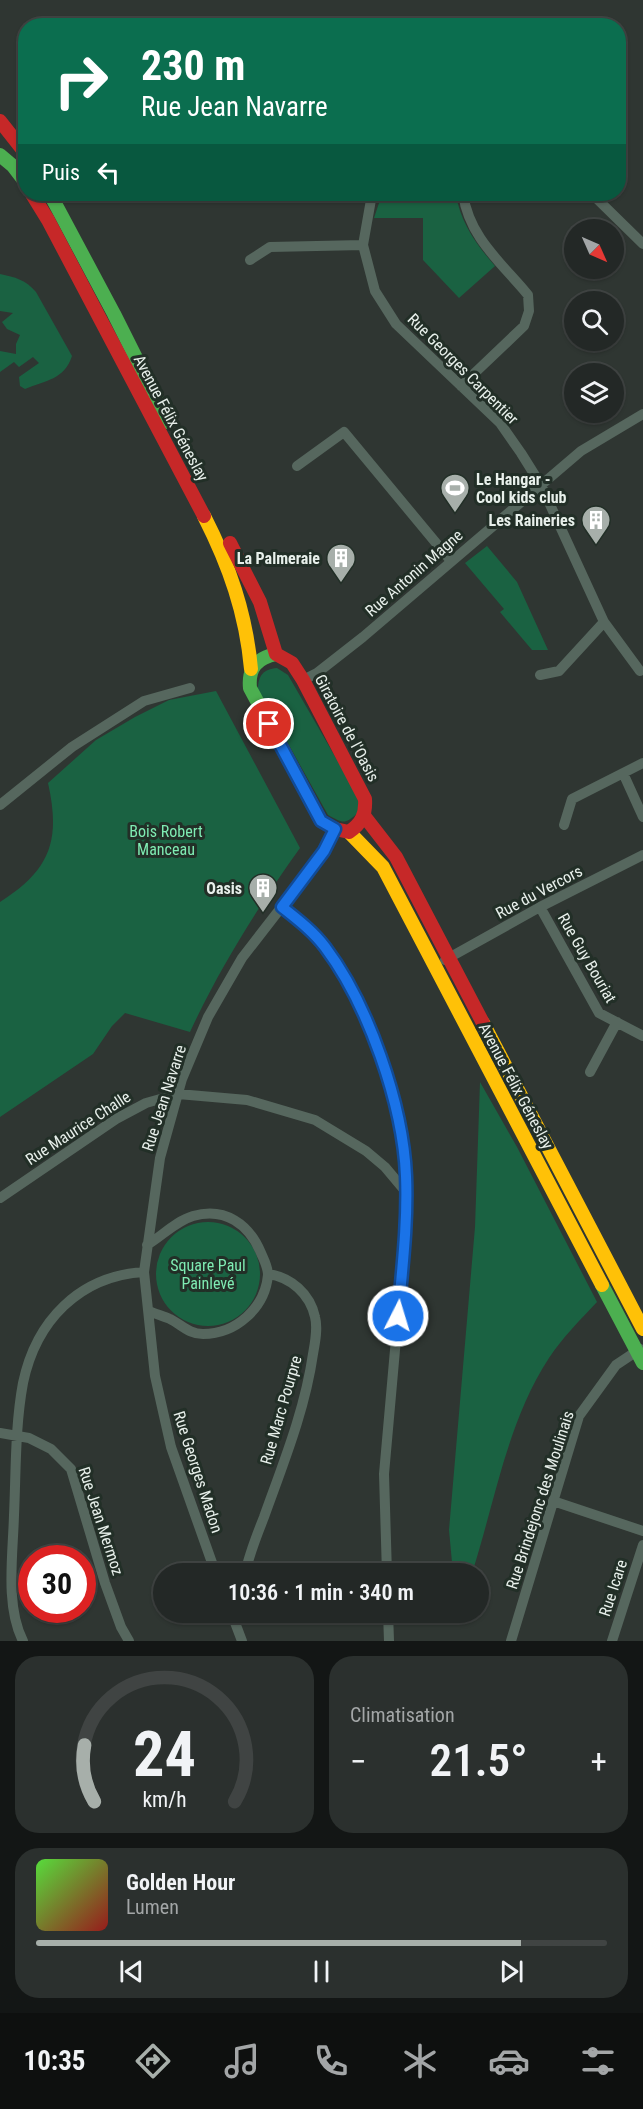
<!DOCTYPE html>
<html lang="fr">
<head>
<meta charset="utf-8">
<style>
	body { margin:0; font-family:"Roboto Condensed",sans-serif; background:#2b302e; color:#f1f3f6; height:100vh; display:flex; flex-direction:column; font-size:22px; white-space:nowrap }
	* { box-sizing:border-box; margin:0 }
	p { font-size:20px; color:#a3a6a7 }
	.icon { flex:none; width:33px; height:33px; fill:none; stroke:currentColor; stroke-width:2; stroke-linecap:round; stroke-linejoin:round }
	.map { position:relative; height:1641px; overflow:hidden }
	.drawer { display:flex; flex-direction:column; gap:15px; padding:15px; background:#131615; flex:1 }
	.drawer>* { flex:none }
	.hud { position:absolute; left:18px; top:18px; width:608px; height:183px; border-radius:24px; box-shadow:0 2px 4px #0004,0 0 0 2px #404443; background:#0b6e4f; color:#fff; overflow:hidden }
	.needle { width:39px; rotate:135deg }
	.controls { position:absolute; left:564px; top:219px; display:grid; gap:12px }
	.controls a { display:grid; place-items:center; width:60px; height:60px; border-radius:50%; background:#232826; box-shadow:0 2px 4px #0004,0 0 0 2px #404443; font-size:30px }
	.speed { position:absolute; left:18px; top:1545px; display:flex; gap:12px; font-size:30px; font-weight:700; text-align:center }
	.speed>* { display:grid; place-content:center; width:78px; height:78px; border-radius:50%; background:#232826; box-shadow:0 2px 4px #0004,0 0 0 2px #404443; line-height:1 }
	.speed .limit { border:9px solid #d22; background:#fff; color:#111 }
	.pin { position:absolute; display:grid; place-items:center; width:51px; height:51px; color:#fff; margin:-26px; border:3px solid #fff; border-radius:50%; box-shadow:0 2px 6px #0007 }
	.me { position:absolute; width:66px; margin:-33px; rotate:5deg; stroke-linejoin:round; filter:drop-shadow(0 0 4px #0008) }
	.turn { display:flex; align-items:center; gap:21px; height:126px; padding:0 24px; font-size:27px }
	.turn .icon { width:78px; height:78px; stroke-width:2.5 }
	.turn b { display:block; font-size:42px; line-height:51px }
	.then { display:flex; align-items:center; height:57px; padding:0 24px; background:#0003; gap:12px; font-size:22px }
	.big { font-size:45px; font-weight:600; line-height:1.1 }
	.drawer .card { flex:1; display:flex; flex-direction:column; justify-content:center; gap:9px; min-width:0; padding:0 21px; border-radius:24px; background:#2b302e }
	.drawer .dial { align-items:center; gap:0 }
	.dial svg { height:156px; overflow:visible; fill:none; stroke:#404443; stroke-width:7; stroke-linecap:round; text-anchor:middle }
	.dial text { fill:#f1f3f6; stroke:none }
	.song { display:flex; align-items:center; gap:18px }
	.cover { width:72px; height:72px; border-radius:9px; background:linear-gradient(135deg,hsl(110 70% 55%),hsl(0 70% 35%)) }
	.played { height:6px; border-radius:3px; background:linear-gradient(90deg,#a7afaa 85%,#404443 85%) }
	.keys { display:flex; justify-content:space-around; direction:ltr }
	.heat { display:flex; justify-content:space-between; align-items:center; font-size:33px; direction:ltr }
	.drawer .tiles { flex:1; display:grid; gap:15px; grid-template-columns:1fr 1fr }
	.card:last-child { grid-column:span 2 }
	.trip { position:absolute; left:153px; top:1563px; width:336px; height:60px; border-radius:30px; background:#232826; box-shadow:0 2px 4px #0004,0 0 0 2px #404443; font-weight:600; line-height:60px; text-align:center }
	.menu { display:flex; height:96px; justify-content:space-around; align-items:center; background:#0e100f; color:#a3a6a7 }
	.menu .icon { width:42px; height:42px }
	.menu .selected { color:#a7afaa }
	.menu b { font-size:27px; color:#f1f3f6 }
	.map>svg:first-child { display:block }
	.green { fill:#1a6242 }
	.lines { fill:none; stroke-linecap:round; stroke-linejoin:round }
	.street { stroke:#56675e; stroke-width:10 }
	.fast { stroke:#4caf50; stroke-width:14 }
	.slow { stroke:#ffc107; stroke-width:14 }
	.jam { stroke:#c62828; stroke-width:14 }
	.route-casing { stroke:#114b97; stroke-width:15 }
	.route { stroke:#1a73e8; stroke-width:10 }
	.labels { text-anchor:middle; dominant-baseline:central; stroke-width:6; stroke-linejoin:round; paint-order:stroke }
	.street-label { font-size:16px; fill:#e8f0eb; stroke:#222f27 }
	.poi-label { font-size:16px; font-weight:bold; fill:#e8f0eb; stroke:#222f27; text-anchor:end }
	.park-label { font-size:16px; fill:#7fecb3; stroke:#222f27 }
</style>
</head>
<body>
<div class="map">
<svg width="643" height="1641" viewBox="0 0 643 1641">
	<rect width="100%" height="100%" fill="#2f3632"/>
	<path class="green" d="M 382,194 L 456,194 C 460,222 476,244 495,266 L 459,298 L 423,260 L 423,218 L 374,218 Z
		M 0,274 C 15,277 26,280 36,292 L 72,356 C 64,380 46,380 25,389 L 20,386 L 19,377 L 39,363 L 33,357 L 19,367 L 14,362 L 0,372 L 0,351 L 16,354 L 16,344 L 20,335 L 7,329 L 2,322 L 13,313 L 0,311 Z
		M 487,546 L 517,582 L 548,650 L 532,650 L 500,612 L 504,609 L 465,563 Z
		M 277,668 L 288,675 L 359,798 L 358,813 C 344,825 343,823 328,815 L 258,690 C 258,676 263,669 277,668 Z
		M 216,691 L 300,848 C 258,907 220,967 190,1032 L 125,1013 L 112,1026 L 93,1054 L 0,1117 L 0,902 C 50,870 61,841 48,783 L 96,740 L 135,717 L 169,700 Z
		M 480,1082 L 517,1147 L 597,1302 C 580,1320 563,1337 549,1358 C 507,1422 495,1502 472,1573 L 453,1573 L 449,1530 L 475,1227 Z
		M156 1274a52 52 0 1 1 104 0a52 52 0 1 1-104 0Z"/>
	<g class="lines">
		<path class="street" d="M 372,194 L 363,245 L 375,291 L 396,324 L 500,423 L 521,453 L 541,485 L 604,622 L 559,671 L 540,675
			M 592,194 L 643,244
			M 250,260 L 270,247 L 363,245
			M 461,386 L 524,326 L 529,311 L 528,295 L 523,289 C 497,259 469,235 463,194
			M 297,466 L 344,432 L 451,561
			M 604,622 L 640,671
			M 303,680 L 317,673 L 363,637 L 581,451 L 643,414
			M 623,773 L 643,817
			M 0,805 L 72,747 L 144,701 L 190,688
			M 564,825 L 572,799 L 643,763
			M 282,907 L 304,925 L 324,945 L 345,976 L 367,1018 L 396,1106 L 405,1160 L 406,1226 L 384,1474 L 387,1574
			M 540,907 L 599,1013 L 643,1036
			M 445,960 L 540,907 L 643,855
			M 590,1072 L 617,1022
			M 0,1198 L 116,1119 L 146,1103 L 178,1094 L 247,1100 L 315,1120 L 366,1151 L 385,1167 L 406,1192
			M 147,1245 C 162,1236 176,1221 193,1216 C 225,1207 249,1224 261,1253 C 264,1260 268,1267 268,1275 C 265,1308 236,1334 203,1334 C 189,1334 182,1325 170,1319 C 163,1316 156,1314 149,1311
			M 0,1433 L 29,1438 L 51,1449 L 71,1469 L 105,1583 L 121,1627 L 129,1641
			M 553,1501 L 643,1531
			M 216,1574 L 171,1447 L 155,1376 L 144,1272 L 160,1158 L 182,1079 L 208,1017 L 242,958 L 325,851 L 335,829
			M 245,1574 C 249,1554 257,1535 264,1517 C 283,1464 305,1410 313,1354 C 315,1343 318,1328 315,1317 C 310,1294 291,1277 268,1274
			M 231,1612 L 242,1641
			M 388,1612 L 389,1641
			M 23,1641 C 5,1606 13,1554 14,1515 C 16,1472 15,1426 23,1383 C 36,1321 79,1276 144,1272
			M 511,1641 L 579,1416 L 616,1365 L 640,1349
			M 612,1641 L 643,1545"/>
		<path class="fast" d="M 0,155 L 13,166 L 26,183
			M 50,194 L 114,314 L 168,422
			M 272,729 L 250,688 C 248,668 257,658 276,654
			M 602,1285 L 643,1363"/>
		<path class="slow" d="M 204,516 C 229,565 246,613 251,669
			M 349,832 L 383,867 L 602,1285
			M 483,1023 L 643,1329"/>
		<path class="jam" d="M 0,121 L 26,154
			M 32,194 L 48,220 L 204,516
			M 230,543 L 260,602 L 276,654
			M 272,729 L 321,821 L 335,829 L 349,832 C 362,823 366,814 365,799 L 303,680 L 292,663 L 276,654
			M 365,817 L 396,857 L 483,1023"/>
	</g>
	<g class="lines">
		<g class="route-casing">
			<path id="route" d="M 269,724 L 321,821 L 335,829 L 324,851 L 282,907 C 297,919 313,931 325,947 C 368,1004 403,1104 406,1176 C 408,1222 402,1270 398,1316"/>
		</g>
		<use href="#route" class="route"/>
	</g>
	<defs>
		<g id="stadium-pin" transform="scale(1.5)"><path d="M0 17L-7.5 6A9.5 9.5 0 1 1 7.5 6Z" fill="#a7afaa" stroke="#222f27"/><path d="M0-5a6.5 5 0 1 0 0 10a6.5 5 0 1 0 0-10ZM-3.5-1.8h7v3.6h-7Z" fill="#fff"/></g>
		<g id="building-pin" transform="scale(1.5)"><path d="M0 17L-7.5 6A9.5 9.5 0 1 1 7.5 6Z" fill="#a7afaa" stroke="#222f27"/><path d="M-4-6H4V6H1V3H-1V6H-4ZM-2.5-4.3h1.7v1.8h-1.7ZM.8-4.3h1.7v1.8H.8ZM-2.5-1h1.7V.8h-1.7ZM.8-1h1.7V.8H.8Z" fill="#fff"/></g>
	</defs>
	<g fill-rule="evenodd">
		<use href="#stadium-pin" x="455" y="488"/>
		<use href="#building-pin" x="596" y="520"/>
		<use href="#building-pin" x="341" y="558"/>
		<use href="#building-pin" x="263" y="888"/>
	</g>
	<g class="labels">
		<g class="street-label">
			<text transform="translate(463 369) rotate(45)">Rue Georges Carpentier</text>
			<text transform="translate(171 418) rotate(62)">Avenue Félix Géneslay</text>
			<text transform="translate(414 573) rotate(-41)">Rue Antonin Magne</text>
			<text transform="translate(347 728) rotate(62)">Giratoire de l'Oasis</text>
			<text transform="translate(539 892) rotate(-28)">Rue du Vercors</text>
			<text transform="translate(587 958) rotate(60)">Rue Guy Bouriat</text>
			<text transform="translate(516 1086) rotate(62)">Avenue Félix Géneslay</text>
			<text transform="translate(164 1098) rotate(-72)">Rue Jean Navarre</text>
			<text transform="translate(78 1128) rotate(-33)">Rue Maurice Challe</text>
			<text transform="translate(281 1410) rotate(-74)">Rue Marc Pourpre</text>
			<text transform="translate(198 1472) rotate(72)">Rue Georges Madon</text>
			<text transform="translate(540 1500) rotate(-72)">Rue Brindejonc des Moulinais</text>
			<text transform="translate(101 1521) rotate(72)">Rue Jean Mermoz</text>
			<text transform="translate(613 1588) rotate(-72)">Rue Icare</text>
		</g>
		<g class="poi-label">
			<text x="476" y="479" text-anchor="start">Le Hangar -<tspan x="476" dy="18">Cool kids club</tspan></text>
			<text x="575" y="520">Les Raineries</text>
			<text x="320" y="558">La Palmeraie</text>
			<text x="242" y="888">Oasis</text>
		</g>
		<g class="park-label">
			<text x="166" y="831">Bois Robert<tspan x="166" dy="18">Manceau</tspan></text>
			<text x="208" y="1265">Square Paul<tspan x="208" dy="18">Painlevé</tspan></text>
		</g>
	</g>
</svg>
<div class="controls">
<a><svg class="needle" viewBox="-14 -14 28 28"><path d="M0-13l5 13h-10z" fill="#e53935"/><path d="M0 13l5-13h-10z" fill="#a3a6a7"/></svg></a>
<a><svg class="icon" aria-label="search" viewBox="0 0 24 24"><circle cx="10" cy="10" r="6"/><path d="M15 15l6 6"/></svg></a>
<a><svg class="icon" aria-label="layers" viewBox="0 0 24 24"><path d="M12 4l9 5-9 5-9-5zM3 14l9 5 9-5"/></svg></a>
</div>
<div class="speed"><div class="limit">30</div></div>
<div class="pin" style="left:269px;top:724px;background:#d93025"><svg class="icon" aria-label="arrive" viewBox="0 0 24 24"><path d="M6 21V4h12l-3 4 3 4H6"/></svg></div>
<svg class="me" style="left:398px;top:1316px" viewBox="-20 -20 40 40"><circle r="17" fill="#1a73e8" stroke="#fff" stroke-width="3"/><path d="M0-11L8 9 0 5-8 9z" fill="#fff"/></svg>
<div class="trip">10:36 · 1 min · 340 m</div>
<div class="hud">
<div class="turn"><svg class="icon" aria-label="right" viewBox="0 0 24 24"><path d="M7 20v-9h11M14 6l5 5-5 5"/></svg><div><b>230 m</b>Rue Jean Navarre</div></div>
<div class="then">Puis<svg class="icon" aria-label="left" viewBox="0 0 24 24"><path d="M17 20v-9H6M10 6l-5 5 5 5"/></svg></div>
</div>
</div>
<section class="drawer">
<div class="tiles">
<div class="card dial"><svg viewBox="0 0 100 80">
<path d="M14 69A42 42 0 1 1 86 69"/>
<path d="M14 69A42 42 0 0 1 9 40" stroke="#a7afaa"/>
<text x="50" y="56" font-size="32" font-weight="700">24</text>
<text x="50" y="72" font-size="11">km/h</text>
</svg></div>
<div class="card"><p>Climatisation</p>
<div class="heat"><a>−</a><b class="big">21.5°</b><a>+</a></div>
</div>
<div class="card">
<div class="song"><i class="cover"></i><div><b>Golden Hour</b><p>Lumen</p></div></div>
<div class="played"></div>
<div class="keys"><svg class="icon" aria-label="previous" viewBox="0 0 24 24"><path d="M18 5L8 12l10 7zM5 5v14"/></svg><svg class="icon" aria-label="pause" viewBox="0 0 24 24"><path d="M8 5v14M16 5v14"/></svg><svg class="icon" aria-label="next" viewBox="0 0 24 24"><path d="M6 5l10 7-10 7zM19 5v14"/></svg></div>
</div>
</div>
</section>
<nav class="menu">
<b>10:35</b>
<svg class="icon selected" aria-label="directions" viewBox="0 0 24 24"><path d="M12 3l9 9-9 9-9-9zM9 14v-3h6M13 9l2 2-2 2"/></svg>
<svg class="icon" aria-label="music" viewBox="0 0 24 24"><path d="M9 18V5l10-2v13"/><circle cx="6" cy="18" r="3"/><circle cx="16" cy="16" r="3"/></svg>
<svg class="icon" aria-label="phone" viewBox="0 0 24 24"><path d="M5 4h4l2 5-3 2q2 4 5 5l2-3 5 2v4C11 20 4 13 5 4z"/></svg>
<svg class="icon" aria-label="climate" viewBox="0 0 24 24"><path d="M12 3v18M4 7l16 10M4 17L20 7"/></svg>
<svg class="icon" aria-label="car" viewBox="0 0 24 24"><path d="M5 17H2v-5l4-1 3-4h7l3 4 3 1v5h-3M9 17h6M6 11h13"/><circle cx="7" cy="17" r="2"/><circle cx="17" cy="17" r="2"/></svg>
<svg class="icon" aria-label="filters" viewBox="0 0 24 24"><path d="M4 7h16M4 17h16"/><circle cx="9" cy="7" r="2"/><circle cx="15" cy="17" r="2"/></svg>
</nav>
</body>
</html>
